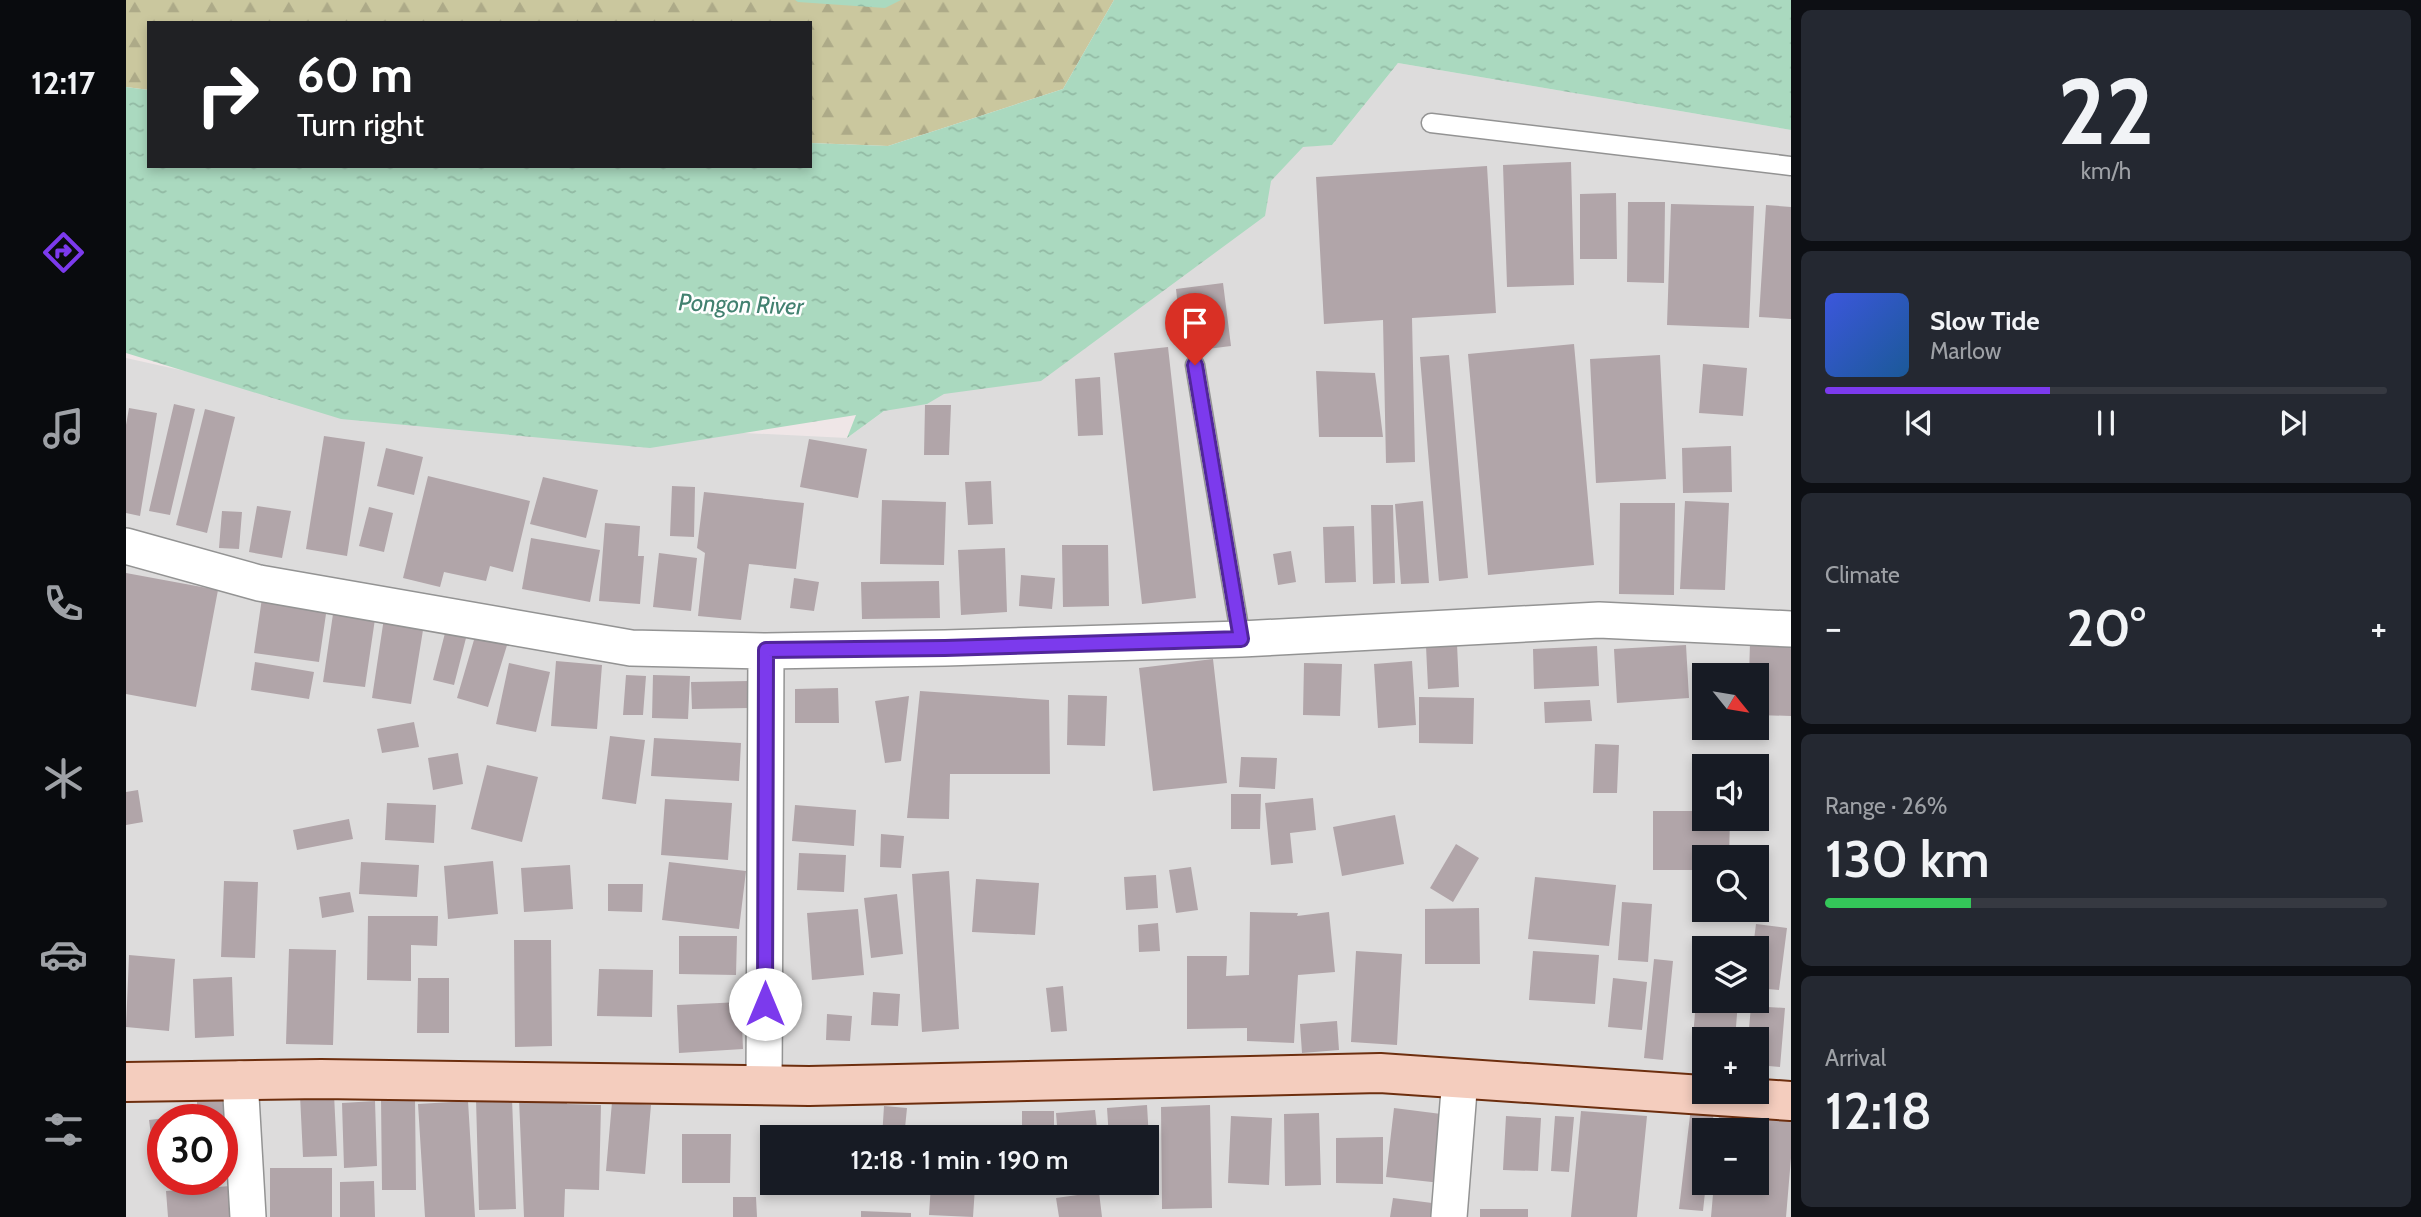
<!DOCTYPE html>
<html lang="en">
<head>
<meta charset="utf-8">
<style>
	body { margin:0; font-family:Cabin,sans-serif; background:#242831; color:#f1f3f6; height:100vh; display:flex; flex-direction:column; font-size:26px; white-space:nowrap }
	* { box-sizing:border-box; margin:0 }
	p { font-size:23px; color:#9ea1a6 }
	.icon { flex:none; width:38px; height:38px; fill:none; stroke:currentColor; stroke-width:2; stroke-linecap:round; stroke-linejoin:round }
	.map { position:relative; flex:1; overflow:hidden }
	.side { display:flex; flex-direction:column; gap:10px; padding:10px; background:#0d0f14; width:630px }
	.side>* { flex:none }
	.hud { position:absolute; left:21px; top:21px; width:665px; height:147px; border-radius:0px; box-shadow:0 4px 10px #0003; background:#202124; color:#fff; overflow:hidden }
	.needle { width:46px; rotate:120deg }
	.controls { position:absolute; left:1566px; top:663px; display:grid; gap:14px }
	.controls a { display:grid; place-items:center; width:77px; height:77px; border-radius:0px; background:#171b24; box-shadow:0 4px 10px #0003; font-size:35px }
	.speed { position:absolute; left:21px; top:1104px; display:flex; gap:14px; font-size:35px; font-weight:700; text-align:center }
	.speed>* { display:grid; place-content:center; width:91px; height:91px; border-radius:50%; background:#171b24; box-shadow:0 4px 10px #0003; line-height:1 }
	.speed .limit { border:10px solid #d22; background:#fff; color:#111 }
	.pin { position:absolute; display:grid; place-items:center; width:60px; height:60px; color:#fff; margin:-72px -30px; border-radius:50% 50% 50% 0; rotate:-45deg; box-shadow:0 0 7px #0007 }
	.pin .icon { rotate:45deg }
	.me { position:absolute; width:77px; margin:-38px; rotate:0deg; stroke-linejoin:round; filter:drop-shadow(0 0 5px #0008) }
	.turn { display:flex; align-items:center; gap:24px; height:147px; padding:0 35px; font-size:32px }
	.turn .icon { width:91px; height:91px; stroke-width:2.5 }
	.turn b { display:block; font-size:49px; line-height:60px }
	.big { font-size:52px; font-weight:600; line-height:1.1 }
	.side .widget { flex:1; display:flex; flex-direction:column; justify-content:center; gap:10px; min-width:0; padding:0 24px; border-radius:10px; background:#242831 }
	.side .dial { align-items:center; gap:0 }
	.dial b { font-size:91px; line-height:1 }
	.song { display:flex; align-items:center; gap:21px }
	.cover { width:84px; height:84px; border-radius:10px; background:linear-gradient(135deg,hsl(230 70% 55%),hsl(210 70% 35%)) }
	.played { height:7px; border-radius:4px; background:linear-gradient(90deg,#7c3aed 40%,#363941 40%) }
	.keys { display:flex; justify-content:space-around; direction:ltr }
	.heat { display:flex; justify-content:space-between; align-items:center; font-size:38px; direction:ltr }
	.charge { height:10px; border-radius:5px; background:linear-gradient(90deg,#34c759 26%,#363941 0) }
	.trip { position:absolute; left:634px; top:1125px; width:399px; height:70px; border-radius:0px; background:#171b24; box-shadow:0 4px 10px #0003; font-weight:600; line-height:70px; text-align:center }
	main { display:flex; flex:1; min-height:0 }
	.dock { display:flex; flex-direction:column; width:126px; justify-content:space-around; align-items:center; background:#090b0e; color:#9ea1a6 }
	.dock .icon { width:49px; height:49px }
	.dock .selected { color:#7c3aed }
	.dock b { font-size:32px; color:#f1f3f6 }
	.map>svg:first-child { display:block }
	.residential { fill:#dddcdc; fill-rule:evenodd }
	.forest { fill:url(#forest-firs) }
	.water { fill:url(#water-ripples) }
	.building { fill:#b1a5a9 }
	.lines { fill:none; stroke-linecap:round; stroke-linejoin:round }
	.lane-casing { stroke:#939393; stroke-width:21 }
	.street-casing { stroke:#939393; stroke-width:38 }
	.secondary-casing { stroke:#6d2e0e; stroke-width:42 }
	.lane { stroke:#fff; stroke-width:18 }
	.street { stroke:#fff; stroke-width:35 }
	.secondary { stroke:#f4cdbe; stroke-width:38 }
	.route-casing { stroke:#51269a; stroke-width:18 }
	.route { stroke:#7c3aed; stroke-width:12 }
	.labels { text-anchor:middle; dominant-baseline:central; stroke-width:5; stroke-linejoin:round; paint-order:stroke }
	.water-label { font-size:24px; font-style:italic; fill:#428170; stroke:#fff }
</style>
</head>
<body>
<main>
<nav class="dock">
<b>12:17</b>
<svg class="icon selected" aria-label="directions" viewBox="0 0 24 24"><path d="M12 3l9 9-9 9-9-9zM9 14v-3h6M13 9l2 2-2 2"/></svg>
<svg class="icon" aria-label="music" viewBox="0 0 24 24"><path d="M9 18V5l10-2v13"/><circle cx="6" cy="18" r="3"/><circle cx="16" cy="16" r="3"/></svg>
<svg class="icon" aria-label="phone" viewBox="0 0 24 24"><path d="M5 4h4l2 5-3 2q2 4 5 5l2-3 5 2v4C11 20 4 13 5 4z"/></svg>
<svg class="icon" aria-label="climate" viewBox="0 0 24 24"><path d="M12 3v18M4 7l16 10M4 17L20 7"/></svg>
<svg class="icon" aria-label="car" viewBox="0 0 24 24"><path d="M5 17H2v-5l4-1 3-4h7l3 4 3 1v5h-3M9 17h6M6 11h13"/><circle cx="7" cy="17" r="2"/><circle cx="17" cy="17" r="2"/></svg>
<svg class="icon" aria-label="filters" viewBox="0 0 24 24"><path d="M4 7h16M4 17h16"/><circle cx="9" cy="7" r="2"/><circle cx="15" cy="17" r="2"/></svg>
</nav>
<div class="map">
<svg width="1665" height="1217" viewBox="0 0 1665 1217">
	<defs>
		<pattern id="forest-firs" width="22" height="20" patternUnits="userSpaceOnUse" patternTransform="scale(1.75)"><rect width="22" height="20" fill="#cac79e"/><path d="M5 1l3.5 6h-7zM16 11l3.5 6h-7z" fill="#adaa88"/></pattern>
		<pattern id="water-ripples" width="26" height="14" patternUnits="userSpaceOnUse" patternTransform="scale(1.75)"><rect width="26" height="14" fill="#aad9bf"/><path d="M2 4q2-2 4 0t4 0M15 11q2-2 4 0t4 0" fill="none" stroke="#92baa4"/></pattern>
	</defs>
	<rect width="100%" height="100%" fill="#efe6e7"/>
	<path class="residential" d="M 1272,63 L 1665,130 L 1665,1217 L 0,1217 L 0,358 L 257,415 L 721,438 L 772,401 L 1152,148 L 1206,145 ZM 1578,676 L 1631,676 L 1631,728 L 1578,728 ZM 1578,766 L 1631,766 L 1631,819 L 1578,819 ZM 1578,858 L 1631,858 L 1631,910 L 1578,910 ZM 1578,948 L 1631,948 L 1631,1001 L 1578,1001 ZM 1578,1040 L 1631,1040 L 1631,1092 L 1578,1092 ZM 37,1120 L 96,1120 L 96,1180 L 37,1180 ZM 1578,1130 L 1631,1130 L 1631,1183 L 1578,1183 ZM 646,1138 L 1020,1138 L 1020,1183 L 646,1183 Z"/>
	<path class="forest" d="M 0,0 L 988,0 L 937,89 L 762,146 L 684,143 L 684,23 L 23,23 L 23,90 L 0,87 Z"/>
	<path class="water" d="M 669,0 L 775,0 L 759,8 L 672,2 Z
		M 988,0 L 1665,0 L 1665,130 L 1272,63 L 1206,145 L 1177,147 L 1145,181 L 1139,216 L 915,381 L 818,394 L 801,404 L 758,411 L 721,438 L 730,415 L 524,448 L 215,419 L 0,353 L 0,87 L 23,90 L 23,166 L 684,166 L 684,143 L 762,146 L 937,89 Z"/>
	<path class="building" d="M 1445,162 L 1448,285 L 1381,287 L 1377,165 Z
		M 1361,166 L 1370,313 L 1286,318 L 1289,462 L 1260,463 L 1257,320 L 1198,324 L 1190,177 Z
		M 1490,193 L 1491,259 L 1454,259 L 1454,194 Z
		M 1502,202 L 1539,202 L 1538,283 L 1501,282 Z
		M 1545,204 L 1628,206 L 1623,328 L 1541,325 Z
		M 1640,205 L 1665,207 L 1665,319 L 1633,317 Z
		M 1097,283 L 1105,346 L 1057,352 L 1050,289 Z
		M 1448,344 L 1468,565 L 1362,575 L 1342,354 Z
		M 1042,347 L 1070,598 L 1016,604 L 988,353 Z
		M 1323,355 L 1342,578 L 1313,581 L 1294,357 Z
		M 1534,355 L 1540,479 L 1470,483 L 1464,359 Z
		M 1577,364 L 1621,368 L 1617,416 L 1573,413 Z
		M 1190,371 L 1249,373 L 1257,437 L 1193,437 Z
		M 974,377 L 977,435 L 952,436 L 949,379 Z
		M 48,404 L 69,409 L 44,515 L 23,511 Z
		M 799,405 L 825,405 L 823,455 L 798,455 Z
		M 3,408 L 31,413 L 14,516 L 0,513 L 0,425 Z
		M 79,409 L 109,417 L 81,533 L 50,525 Z
		M 198,436 L 239,442 L 221,556 L 180,549 Z
		M 683,439 L 741,449 L 732,498 L 674,487 Z
		M 1605,446 L 1606,492 L 1557,493 L 1556,448 Z
		M 260,448 L 297,457 L 288,495 L 251,486 Z
		M 302,476 L 404,501 L 387,572 L 364,566 L 360,581 L 318,572 L 314,587 L 277,578 Z
		M 417,477 L 472,490 L 460,538 L 404,524 Z
		M 865,481 L 867,524 L 842,525 L 839,482 Z
		M 546,486 L 569,487 L 568,537 L 544,536 Z
		M 578,492 L 678,503 L 670,569 L 623,564 L 615,620 L 572,616 L 579,553 L 571,548 Z
		M 756,500 L 820,502 L 818,565 L 754,564 Z
		M 1297,501 L 1303,583 L 1275,584 L 1269,504 Z
		M 1559,501 L 1603,503 L 1599,590 L 1554,589 Z
		M 1494,503 L 1549,503 L 1548,595 L 1493,594 Z
		M 1245,505 L 1267,505 L 1269,583 L 1247,584 Z
		M 131,506 L 165,511 L 156,558 L 123,552 Z
		M 243,507 L 267,513 L 258,552 L 233,546 Z
		M 96,511 L 116,512 L 113,549 L 93,548 Z
		M 479,523 L 514,526 L 512,556 L 518,556 L 514,604 L 473,601 Z
		M 1228,526 L 1230,582 L 1199,583 L 1197,527 Z
		M 405,538 L 474,550 L 464,602 L 396,589 Z
		M 936,545 L 982,545 L 983,606 L 937,607 Z
		M 879,548 L 881,612 L 835,615 L 832,550 Z
		M 1165,551 L 1170,582 L 1152,585 L 1147,554 Z
		M 533,553 L 571,558 L 565,611 L 527,607 Z
		M 0,573 L 92,590 L 70,707 L 0,694 Z
		M 895,575 L 929,578 L 926,609 L 893,606 Z
		M 668,578 L 693,582 L 688,611 L 664,608 Z
		M 813,581 L 814,618 L 736,619 L 735,582 Z
		M 136,598 L 201,607 L 193,662 L 128,653 Z
		M 207,614 L 249,619 L 239,687 L 197,682 Z
		M 258,618 L 298,624 L 285,704 L 246,698 Z
		M 319,633 L 340,638 L 328,685 L 307,680 Z
		M 350,633 L 382,642 L 362,707 L 331,698 Z
		M 1624,643 L 1665,644 L 1665,716 L 1631,715 L 1631,676 L 1623,676 Z
		M 1331,644 L 1333,687 L 1302,689 L 1300,646 Z
		M 1560,645 L 1563,698 L 1491,703 L 1488,649 Z
		M 1471,646 L 1473,686 L 1408,689 L 1407,649 Z
		M 1087,659 L 1101,783 L 1027,791 L 1013,668 Z
		M 430,661 L 476,665 L 471,729 L 425,726 Z
		M 1286,661 L 1290,725 L 1252,728 L 1248,664 Z
		M 129,662 L 188,672 L 183,699 L 125,690 Z
		M 383,663 L 424,672 L 410,732 L 370,724 Z
		M 1178,663 L 1216,664 L 1214,716 L 1177,715 Z
		M 500,675 L 520,676 L 517,715 L 497,715 Z
		M 527,675 L 564,676 L 562,719 L 526,718 Z
		M 623,681 L 623,708 L 566,709 L 565,682 Z
		M 712,688 L 713,723 L 669,723 L 669,689 Z
		M 794,691 L 923,700 L 924,774 L 824,774 L 823,819 L 781,818 Z
		M 942,695 L 981,696 L 979,746 L 941,745 Z
		M 783,696 L 775,761 L 759,763 L 749,701 Z
		M 1293,697 L 1348,698 L 1347,744 L 1293,743 Z
		M 1464,700 L 1466,721 L 1419,723 L 1418,702 Z
		M 288,722 L 293,747 L 256,753 L 251,729 Z
		M 484,736 L 519,740 L 510,804 L 476,799 Z
		M 528,738 L 615,743 L 613,781 L 525,776 Z
		M 1469,744 L 1493,745 L 1491,793 L 1467,793 Z
		M 332,753 L 337,784 L 307,790 L 302,758 Z
		M 1115,757 L 1151,758 L 1149,789 L 1113,787 Z
		M 361,765 L 412,777 L 396,842 L 345,829 Z
		M 12,790 L 17,822 L 0,825 L 0,792 Z
		M 1105,794 L 1135,794 L 1134,829 L 1105,829 Z
		M 1187,798 L 1190,830 L 1164,833 L 1167,863 L 1145,865 L 1139,803 Z
		M 539,799 L 606,803 L 602,860 L 535,855 Z
		M 261,803 L 310,805 L 308,843 L 259,840 Z
		M 669,805 L 730,810 L 728,846 L 666,841 Z
		M 1527,811 L 1578,811 L 1578,819 L 1604,819 L 1603,858 L 1578,858 L 1578,870 L 1527,870 Z
		M 1269,815 L 1278,864 L 1216,876 L 1207,827 Z
		M 223,819 L 227,839 L 171,850 L 167,830 Z
		M 755,834 L 778,836 L 775,868 L 754,867 Z
		M 1330,844 L 1353,858 L 1327,902 L 1304,888 Z
		M 673,853 L 720,855 L 718,892 L 671,890 Z
		M 367,861 L 372,914 L 322,919 L 318,866 Z
		M 235,862 L 293,865 L 291,897 L 233,894 Z
		M 543,862 L 620,871 L 613,929 L 536,920 Z
		M 444,865 L 447,909 L 398,912 L 395,868 Z
		M 1065,867 L 1072,910 L 1050,913 L 1043,870 Z
		M 823,871 L 833,1029 L 796,1032 L 786,874 Z
		M 1030,875 L 1032,908 L 1000,910 L 998,877 Z
		M 1409,877 L 1490,885 L 1483,946 L 1402,939 Z
		M 850,879 L 913,883 L 909,935 L 846,932 Z
		M 98,881 L 132,882 L 129,958 L 95,957 Z
		M 482,884 L 517,884 L 516,912 L 482,911 Z
		M 224,892 L 228,912 L 196,918 L 193,897 Z
		M 771,894 L 777,954 L 745,958 L 738,898 Z
		M 1496,902 L 1526,904 L 1522,962 L 1492,960 Z
		M 1353,908 L 1354,964 L 1299,964 L 1299,909 Z
		M 732,909 L 738,975 L 686,980 L 681,913 Z
		M 1124,912 L 1172,913 L 1171,916 L 1203,912 L 1209,972 L 1172,975 L 1168,1043 L 1121,1041 L 1121,1028 L 1061,1029 L 1061,956 L 1101,956 L 1100,976 L 1123,975 Z
		M 242,916 L 312,916 L 311,946 L 285,945 L 285,981 L 241,980 Z
		M 1032,923 L 1034,951 L 1013,952 L 1012,925 Z
		M 1630,924 L 1661,928 L 1653,990 L 1631,988 L 1631,948 L 1627,948 Z
		M 553,936 L 611,936 L 610,975 L 553,974 Z
		M 388,940 L 425,940 L 426,1046 L 389,1047 Z
		M 163,949 L 210,950 L 207,1045 L 160,1044 Z
		M 1230,951 L 1276,954 L 1271,1045 L 1225,1042 Z
		M 1407,951 L 1473,955 L 1469,1004 L 1403,1000 Z
		M 3,955 L 49,959 L 43,1031 L 0,1027 Z
		M 1528,959 L 1547,961 L 1537,1060 L 1518,1058 Z
		M 473,969 L 527,970 L 526,1017 L 471,1016 Z
		M 106,977 L 108,1036 L 69,1038 L 67,979 Z
		M 292,978 L 323,978 L 323,1033 L 291,1033 Z
		M 1487,978 L 1521,982 L 1516,1030 L 1482,1027 Z
		M 1572,979 L 1578,980 L 1578,1001 L 1612,1001 L 1609,1040 L 1578,1040 L 1578,1049 L 1566,1048 Z
		M 937,986 L 941,1031 L 925,1032 L 920,988 Z
		M 747,992 L 774,994 L 772,1026 L 745,1025 Z
		M 615,1002 L 617,1049 L 553,1053 L 551,1005 Z
		M 1625,1006 L 1659,1008 L 1654,1067 L 1631,1065 L 1631,1040 L 1622,1040 Z
		M 701,1014 L 726,1016 L 724,1041 L 700,1040 Z
		M 1211,1021 L 1213,1050 L 1176,1053 L 1174,1024 Z
		M 208,1094 L 211,1156 L 177,1157 L 174,1095 Z
		M 441,1097 L 441,1104 L 475,1105 L 473,1190 L 439,1189 L 438,1217 L 398,1217 L 393,1099 Z
		M 255,1098 L 289,1098 L 290,1190 L 256,1190 Z
		M 386,1098 L 390,1209 L 353,1210 L 350,1099 Z
		M 71,1099 L 114,1099 L 114,1175 L 96,1175 L 96,1120 L 71,1120 Z
		M 249,1101 L 251,1166 L 218,1168 L 216,1103 Z
		M 342,1101 L 349,1217 L 299,1217 L 292,1104 Z
		M 486,1102 L 525,1105 L 519,1174 L 480,1171 Z
		M 1021,1105 L 1026,1190 L 986,1193 L 985,1183 L 1020,1183 L 1020,1138 L 983,1138 L 981,1108 Z
		M 1084,1105 L 1086,1208 L 1036,1209 L 1035,1107 Z
		M 758,1106 L 781,1108 L 778,1138 L 756,1138 Z
		M 1565,1107 L 1588,1109 L 1586,1130 L 1578,1130 L 1580,1183 L 1577,1211 L 1553,1209 Z
		M 1268,1108 L 1323,1115 L 1315,1183 L 1260,1177 Z
		M 969,1110 L 972,1138 L 932,1138 L 930,1113 Z
		M 896,1111 L 928,1111 L 928,1138 L 896,1138 Z
		M 1455,1111 L 1521,1116 L 1511,1217 L 1445,1217 Z
		M 1193,1113 L 1195,1185 L 1159,1186 L 1158,1114 Z
		M 1593,1114 L 1665,1120 L 1665,1158 L 1660,1217 L 1585,1217 L 1588,1183 L 1631,1183 L 1631,1130 L 1592,1130 Z
		M 55,1116 L 55,1120 L 37,1120 L 37,1172 L 30,1173 L 23,1120 Z
		M 1105,1116 L 1146,1118 L 1143,1185 L 1102,1183 Z
		M 1380,1116 L 1415,1118 L 1412,1171 L 1377,1170 Z
		M 1429,1116 L 1448,1117 L 1443,1172 L 1425,1171 Z
		M 556,1134 L 605,1134 L 604,1183 L 556,1183 Z
		M 1257,1137 L 1257,1184 L 1210,1183 L 1210,1138 Z
		M 144,1168 L 206,1168 L 206,1217 L 144,1217 Z
		M 248,1181 L 249,1217 L 214,1217 L 214,1182 Z
		M 805,1184 L 849,1187 L 847,1217 L 803,1215 Z
		M 104,1186 L 106,1217 L 42,1217 L 40,1191 Z
		M 973,1192 L 976,1217 L 933,1217 L 930,1198 Z
		M 607,1197 L 630,1197 L 631,1217 L 607,1217 Z
		M 1267,1198 L 1314,1204 L 1313,1217 L 1264,1217 Z
		M 1354,1209 L 1402,1209 L 1402,1217 L 1354,1217 Z
		M 735,1211 L 785,1213 L 785,1217 L 735,1217 Z"/>
	<g class="lines">
		<g class="lane-casing">
			<path id="lane" d="M 1305,123 L 1665,166
				M 1069,365 L 1115,639"/>
		</g>
		<g class="street-casing">
			<path id="street" d="M 0,546 L 133,583 L 505,648 L 640,651 L 819,648 L 1115,639 L 1473,620 L 1665,629
				M 114,1079 L 122,1217
				M 638,1086 L 640,651
				M 1323,1217 L 1334,1078"/>
		</g>
		<g class="secondary-casing">
			<path id="secondary" d="M 0,1082 L 195,1079 L 683,1086 L 1254,1073 L 1665,1101"/>
		</g>
		<use href="#lane" class="lane"/>
		<use href="#street" class="street"/>
		<use href="#secondary" class="secondary"/>
	</g>
	<g class="lines">
		<g class="route-casing">
			<path id="route" d="M 639,1004 L 640,650 L 819,648 L 1115,639 L 1069,365"/>
		</g>
		<use href="#route" class="route"/>
	</g>
	<g class="labels">
		<g class="water-label">
			<text transform="translate(615 304) rotate(2)">Pongon River</text>
		</g>
	</g>
</svg>
<div class="controls">
<a><svg class="needle" viewBox="-14 -14 28 28"><path d="M0-13l5 13h-10z" fill="#e53935"/><path d="M0 13l5-13h-10z" fill="#9ea1a6"/></svg></a>
<a><svg class="icon" aria-label="sound" viewBox="0 0 24 24"><path d="M4 9h4l5-4v14l-5-4H4zM17 9q2 3 0 6"/></svg></a>
<a><svg class="icon" aria-label="search" viewBox="0 0 24 24"><circle cx="10" cy="10" r="6"/><path d="M15 15l6 6"/></svg></a>
<a><svg class="icon" aria-label="layers" viewBox="0 0 24 24"><path d="M12 4l9 5-9 5-9-5zM3 14l9 5 9-5"/></svg></a>
<a>+</a>
<a>−</a>
</div>
<div class="speed"><div class="limit">30</div></div>
<div class="pin" style="left:1069px;top:365px;background:#d93025"><svg class="icon" aria-label="arrive" viewBox="0 0 24 24"><path d="M6 21V4h12l-3 4 3 4H6"/></svg></div>
<svg class="me" style="left:639px;top:1004px" viewBox="-20 -20 40 40"><circle r="19" fill="#fff"/><path d="M0-13L10 11 0 6-10 11z" fill="#7c3aed"/></svg>
<div class="trip">12:18 · 1 min · 190 m</div>
<div class="hud">
<div class="turn"><svg class="icon" aria-label="right" viewBox="0 0 24 24"><path d="M7 20v-9h11M14 6l5 5-5 5"/></svg><div><b>60 m</b>Turn right</div></div>
</div>
</div>
<section class="side">
<div class="widget dial"><b>22</b><p>km/h</p></div>
<div class="widget">
<div class="song"><i class="cover"></i><div><b>Slow Tide</b><p>Marlow</p></div></div>
<div class="played"></div>
<div class="keys"><svg class="icon" aria-label="previous" viewBox="0 0 24 24"><path d="M18 5L8 12l10 7zM5 5v14"/></svg><svg class="icon" aria-label="pause" viewBox="0 0 24 24"><path d="M8 5v14M16 5v14"/></svg><svg class="icon" aria-label="next" viewBox="0 0 24 24"><path d="M6 5l10 7-10 7zM19 5v14"/></svg></div>
</div>
<div class="widget"><p>Climate</p>
<div class="heat"><a>−</a><b class="big">20°</b><a>+</a></div>
</div>
<div class="widget"><p>Range · 26%</p><b class="big">130 km</b><div class="charge"></div></div>
<div class="widget"><p>Arrival</p><b class="big">12:18</b></div>
</section>
</main>
</body>
</html>
